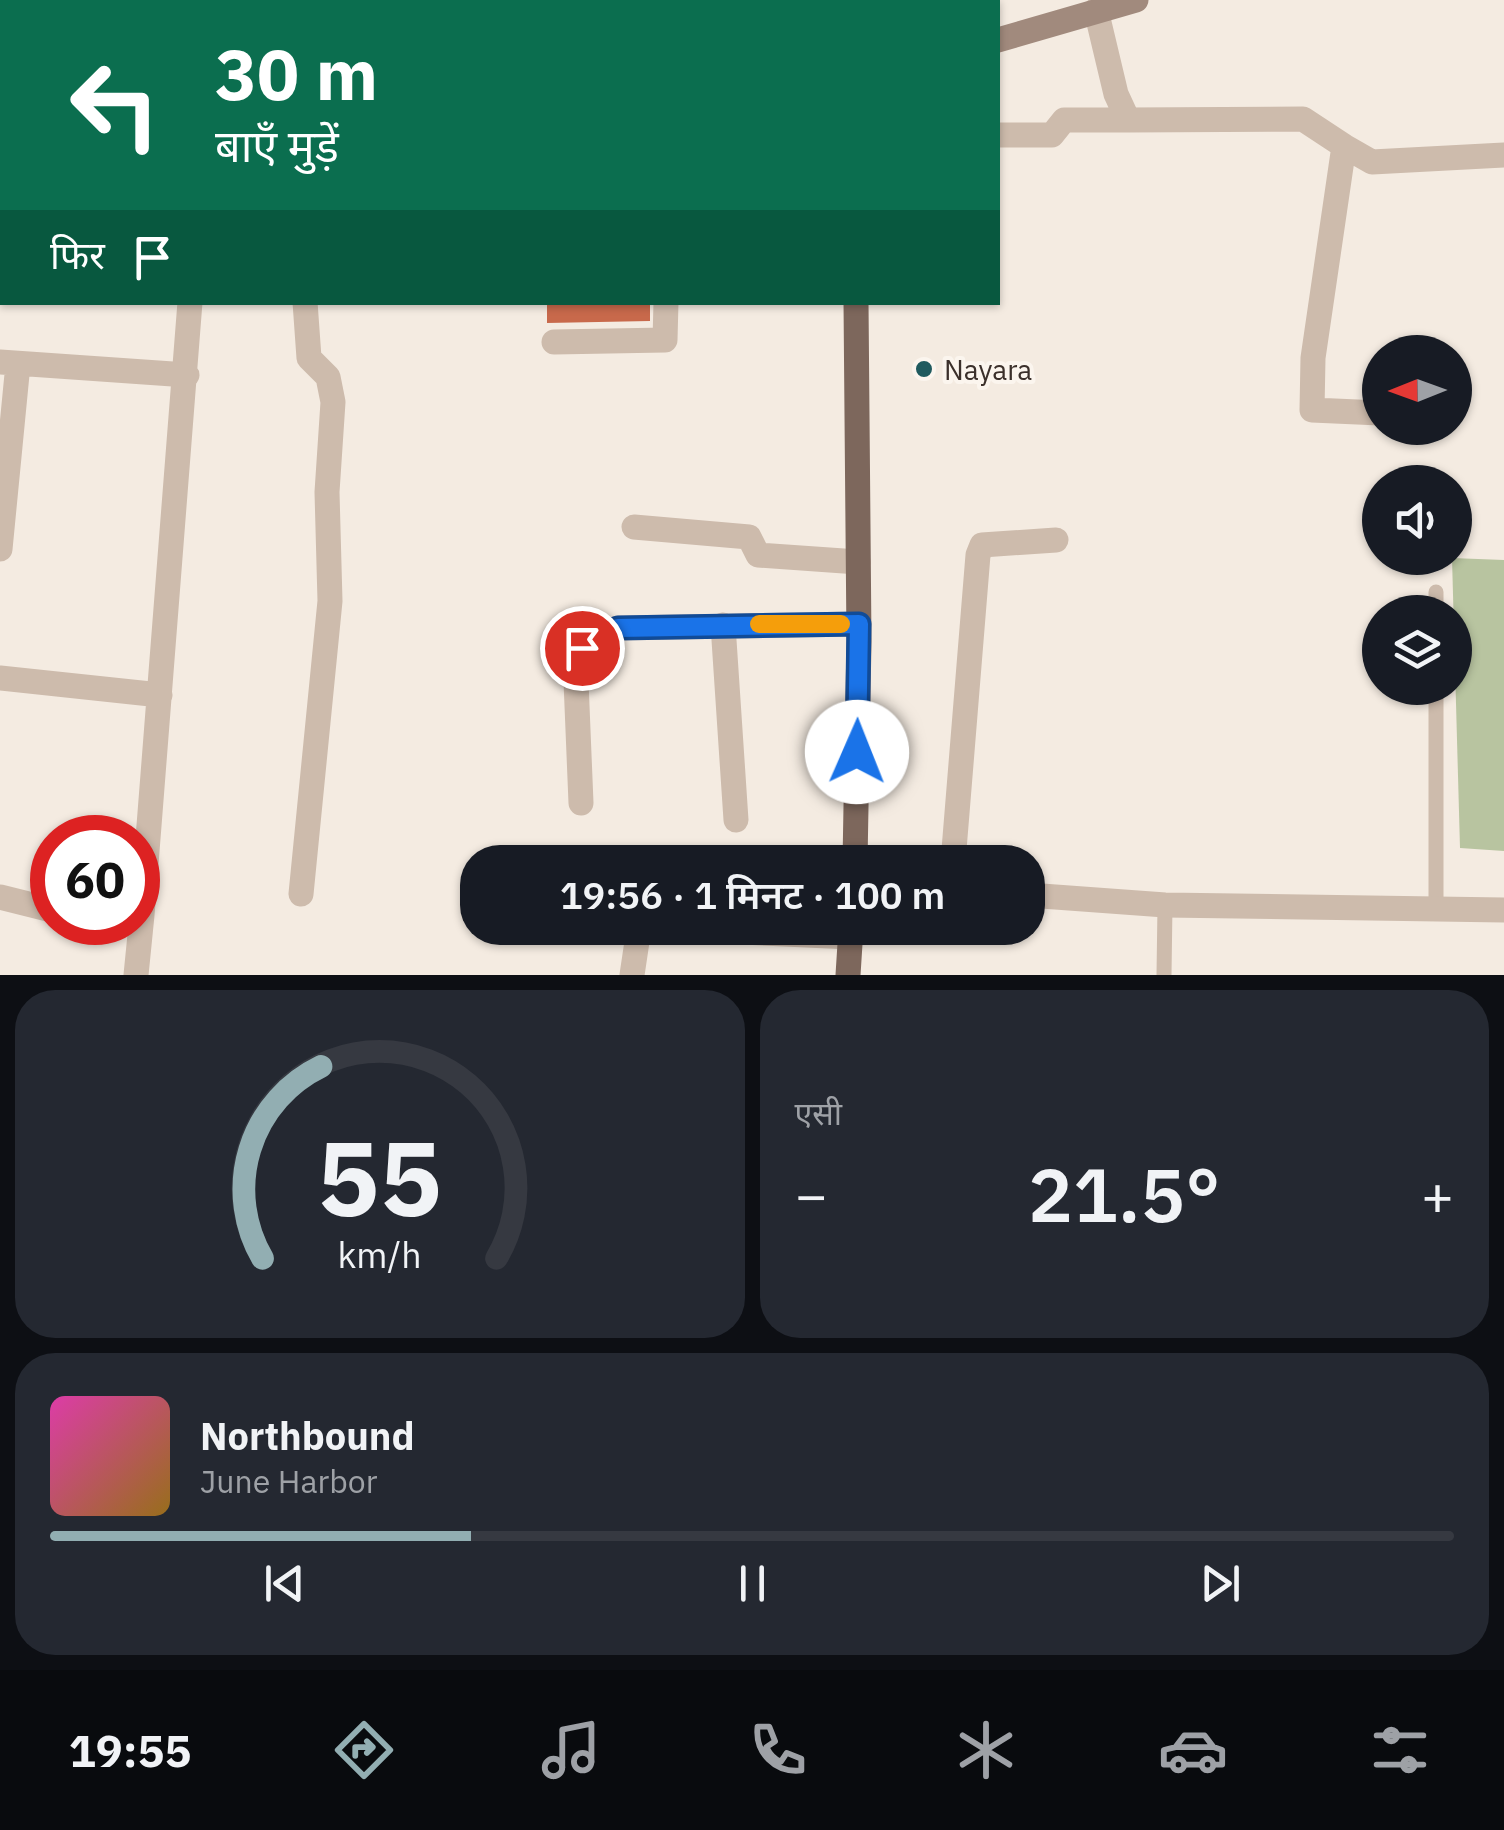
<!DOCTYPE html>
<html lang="hi">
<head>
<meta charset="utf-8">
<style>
	body { margin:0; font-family:"IBM Plex Sans","Noto Sans Devanagari",sans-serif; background:#242831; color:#f1f3f6; height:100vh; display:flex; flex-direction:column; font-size:38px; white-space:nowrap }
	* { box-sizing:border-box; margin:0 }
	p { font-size:32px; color:#9ea1a6 }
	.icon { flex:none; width:55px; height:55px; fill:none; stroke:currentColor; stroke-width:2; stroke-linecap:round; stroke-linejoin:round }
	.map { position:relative; height:975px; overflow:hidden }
	.side { display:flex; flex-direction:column; gap:15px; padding:15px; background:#0d0f14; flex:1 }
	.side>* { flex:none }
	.hud { position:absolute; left:0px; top:0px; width:1000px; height:305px; box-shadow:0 2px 8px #0004; background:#0b6e4f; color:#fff; overflow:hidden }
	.needle { width:65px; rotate:269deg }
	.tools { position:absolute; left:1362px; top:335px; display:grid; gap:20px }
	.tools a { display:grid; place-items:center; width:110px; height:110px; border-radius:50%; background:#171b24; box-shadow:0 2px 8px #0004; font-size:50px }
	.speed { position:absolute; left:30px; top:815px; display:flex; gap:20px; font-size:50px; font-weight:700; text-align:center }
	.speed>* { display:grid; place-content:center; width:130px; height:130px; border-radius:50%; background:#171b24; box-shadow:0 2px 8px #0004; line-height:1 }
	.speed .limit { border:15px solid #d22; background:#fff; color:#111 }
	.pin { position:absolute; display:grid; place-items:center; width:85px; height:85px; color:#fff; margin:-42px; border:5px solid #fff; border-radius:50%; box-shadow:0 2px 10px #0007 }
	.me { position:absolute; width:110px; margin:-55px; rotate:1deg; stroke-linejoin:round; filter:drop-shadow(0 0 8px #0008) }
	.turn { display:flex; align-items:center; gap:35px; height:210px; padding:0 50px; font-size:45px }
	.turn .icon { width:130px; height:130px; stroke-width:2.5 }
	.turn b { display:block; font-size:70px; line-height:85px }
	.then { display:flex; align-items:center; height:95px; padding:0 50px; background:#0003; gap:20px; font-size:38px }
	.big { font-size:75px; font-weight:600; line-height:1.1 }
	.side .card { flex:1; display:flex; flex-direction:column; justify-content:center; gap:15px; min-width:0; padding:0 35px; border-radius:40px; background:#242831 }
	.side .dial { align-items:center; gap:0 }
	.dial svg { height:260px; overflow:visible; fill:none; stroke:#363941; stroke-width:7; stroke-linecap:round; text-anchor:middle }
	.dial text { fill:#f1f3f6; stroke:none }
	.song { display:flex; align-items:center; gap:30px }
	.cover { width:120px; height:120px; border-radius:15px; background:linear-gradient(135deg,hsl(320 70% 55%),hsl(40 70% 35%)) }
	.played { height:10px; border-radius:5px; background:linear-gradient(90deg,#92aeb2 30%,#363941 30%) }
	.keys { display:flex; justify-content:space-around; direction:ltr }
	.heat { display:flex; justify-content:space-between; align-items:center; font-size:55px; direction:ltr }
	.side .tiles { flex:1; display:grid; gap:15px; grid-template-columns:1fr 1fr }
	.card:last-child { grid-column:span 2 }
	.trip { position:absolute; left:460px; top:845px; width:585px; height:100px; border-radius:40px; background:#171b24; box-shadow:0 2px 8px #0004; font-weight:600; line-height:100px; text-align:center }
	.tab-bar { display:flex; height:160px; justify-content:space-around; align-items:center; background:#090b0e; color:#9ea1a6 }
	.tab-bar .icon { width:70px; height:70px }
	.tab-bar .active { color:#92aeb2 }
	.tab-bar b { font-size:45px; color:#f1f3f6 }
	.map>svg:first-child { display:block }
	.green { fill:#b8c4a0 }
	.building { fill:#c8694b }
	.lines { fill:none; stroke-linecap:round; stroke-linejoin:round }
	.service { stroke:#cdbbac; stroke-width:15 }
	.minor { stroke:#cdbbac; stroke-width:25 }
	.tertiary { stroke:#cdbbac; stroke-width:25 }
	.secondary { stroke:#a18a7d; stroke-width:25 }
	.primary { stroke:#7d675c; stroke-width:25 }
	.route-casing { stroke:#114b97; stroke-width:25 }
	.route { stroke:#1a73e8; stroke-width:18 }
	.slow { stroke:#f59e0b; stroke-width:18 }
	.poi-dot { fill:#1f5a5e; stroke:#fbf5ee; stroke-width:4 }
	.labels { text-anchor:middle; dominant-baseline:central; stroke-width:8; stroke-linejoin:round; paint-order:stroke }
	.poi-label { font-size:28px; fill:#3b302b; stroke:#fbf5ee; text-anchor:start }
</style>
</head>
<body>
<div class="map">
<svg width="1504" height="975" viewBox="0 0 1504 975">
	<rect width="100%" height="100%" fill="#f4ebe1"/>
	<path class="green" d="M 1452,558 L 1504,560 L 1504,851 L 1460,848 Z"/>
	<path class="building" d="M 547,302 L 650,302 L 650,321 L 547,323 Z"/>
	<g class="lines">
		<path class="service" d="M 1436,592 L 1436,612
			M 1436,688 L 1436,909
			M 1164,975 L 1165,905"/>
		<path class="minor" d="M 470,0 L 470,2
			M 93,2 L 95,0
			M 0,9 L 2,10
			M 1096,10 L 1116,94 L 1128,120 L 1303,119 L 1344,146
			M 998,135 L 1052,135 L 1064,120 L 1128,120
			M 554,342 L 665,340 L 666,302
			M 0,362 L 187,375
			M 1380,413 L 1312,410 L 1313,358 L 1344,146 L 1372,162 L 1504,155
			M 634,527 L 749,537 L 758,555 L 858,562
			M 0,549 L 18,364
			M 723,625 L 736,820
			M 0,678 L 160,695
			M 581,803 L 575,657 L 590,638 L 618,628 L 859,624
			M 953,862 L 978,555 L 982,545 L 1056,540
			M 301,894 L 330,601 L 327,492 L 333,402 L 328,377 L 309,358 L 305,302
			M 0,897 L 52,910
			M 138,917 L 142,915 L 190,302
			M 652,928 L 850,937
			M 136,975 L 142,915
			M 632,975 L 639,928"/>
		<path class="tertiary" d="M 1028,895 L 1165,905 L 1504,910"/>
		<path class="secondary" d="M 998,40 L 1136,0"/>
		<path class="primary" d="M 859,2 L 859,0
			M 0,150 L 2,150
			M 855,862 L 859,641 L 856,302
			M 848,975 L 851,928"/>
	</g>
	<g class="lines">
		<g class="route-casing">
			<path id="route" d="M 582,648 L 590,638 L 618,628 L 859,624 L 857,752"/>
		</g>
		<use href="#route" class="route"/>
		<path class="slow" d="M 759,624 L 841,624"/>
	</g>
	<circle class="poi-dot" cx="924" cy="369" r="10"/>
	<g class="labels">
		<g class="poi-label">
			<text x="944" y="369">Nayara</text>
		</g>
	</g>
</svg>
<div class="tools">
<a><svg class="needle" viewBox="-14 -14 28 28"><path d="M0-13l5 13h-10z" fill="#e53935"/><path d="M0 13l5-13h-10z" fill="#9ea1a6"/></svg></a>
<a><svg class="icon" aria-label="sound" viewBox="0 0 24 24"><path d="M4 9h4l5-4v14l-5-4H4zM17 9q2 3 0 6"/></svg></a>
<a><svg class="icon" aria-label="layers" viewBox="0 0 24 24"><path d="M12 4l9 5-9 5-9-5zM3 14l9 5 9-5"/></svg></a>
</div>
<div class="speed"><div class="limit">60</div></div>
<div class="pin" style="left:582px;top:648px;background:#d93025"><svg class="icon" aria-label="arrive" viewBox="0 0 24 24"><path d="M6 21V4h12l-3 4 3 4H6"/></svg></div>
<svg class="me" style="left:857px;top:752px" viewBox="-20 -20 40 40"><circle r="19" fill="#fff"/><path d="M0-13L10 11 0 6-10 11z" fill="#1a73e8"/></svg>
<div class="trip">19:56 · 1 मिनट · 100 m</div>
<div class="hud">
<div class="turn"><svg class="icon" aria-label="left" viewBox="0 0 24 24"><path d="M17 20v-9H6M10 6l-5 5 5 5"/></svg><div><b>30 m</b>बाएँ मुड़ें</div></div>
<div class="then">फिर<svg class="icon" aria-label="arrive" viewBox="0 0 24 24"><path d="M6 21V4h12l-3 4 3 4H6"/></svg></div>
</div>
</div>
<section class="side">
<div class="tiles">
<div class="card dial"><svg viewBox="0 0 100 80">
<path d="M14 69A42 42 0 1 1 86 69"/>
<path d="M14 69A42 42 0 0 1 32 10" stroke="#92aeb2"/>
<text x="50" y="56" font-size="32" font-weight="700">55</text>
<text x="50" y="72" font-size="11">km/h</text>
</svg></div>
<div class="card"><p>एसी</p>
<div class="heat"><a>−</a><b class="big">21.5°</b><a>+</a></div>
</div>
<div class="card">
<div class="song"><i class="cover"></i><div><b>Northbound</b><p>June Harbor</p></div></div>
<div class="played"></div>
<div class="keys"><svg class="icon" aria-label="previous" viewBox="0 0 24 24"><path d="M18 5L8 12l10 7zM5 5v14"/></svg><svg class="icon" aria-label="pause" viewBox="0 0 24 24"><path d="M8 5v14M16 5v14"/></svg><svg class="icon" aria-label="next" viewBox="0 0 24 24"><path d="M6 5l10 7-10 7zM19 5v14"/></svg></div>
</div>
</div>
</section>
<nav class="tab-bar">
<b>19:55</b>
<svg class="icon active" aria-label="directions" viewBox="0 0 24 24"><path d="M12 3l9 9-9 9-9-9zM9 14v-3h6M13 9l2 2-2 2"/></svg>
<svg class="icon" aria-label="music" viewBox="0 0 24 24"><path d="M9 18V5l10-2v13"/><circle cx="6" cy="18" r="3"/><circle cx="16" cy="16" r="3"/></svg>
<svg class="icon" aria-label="phone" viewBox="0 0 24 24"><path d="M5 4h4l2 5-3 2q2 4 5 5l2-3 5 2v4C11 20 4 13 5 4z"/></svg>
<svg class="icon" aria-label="climate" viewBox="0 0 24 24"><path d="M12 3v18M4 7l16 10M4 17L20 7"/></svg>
<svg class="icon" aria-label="car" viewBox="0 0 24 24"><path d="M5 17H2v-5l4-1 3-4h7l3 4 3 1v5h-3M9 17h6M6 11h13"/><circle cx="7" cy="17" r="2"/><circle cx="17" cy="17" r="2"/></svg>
<svg class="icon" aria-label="filters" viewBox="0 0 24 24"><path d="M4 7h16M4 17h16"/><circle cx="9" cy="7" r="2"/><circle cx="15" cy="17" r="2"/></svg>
</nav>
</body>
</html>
